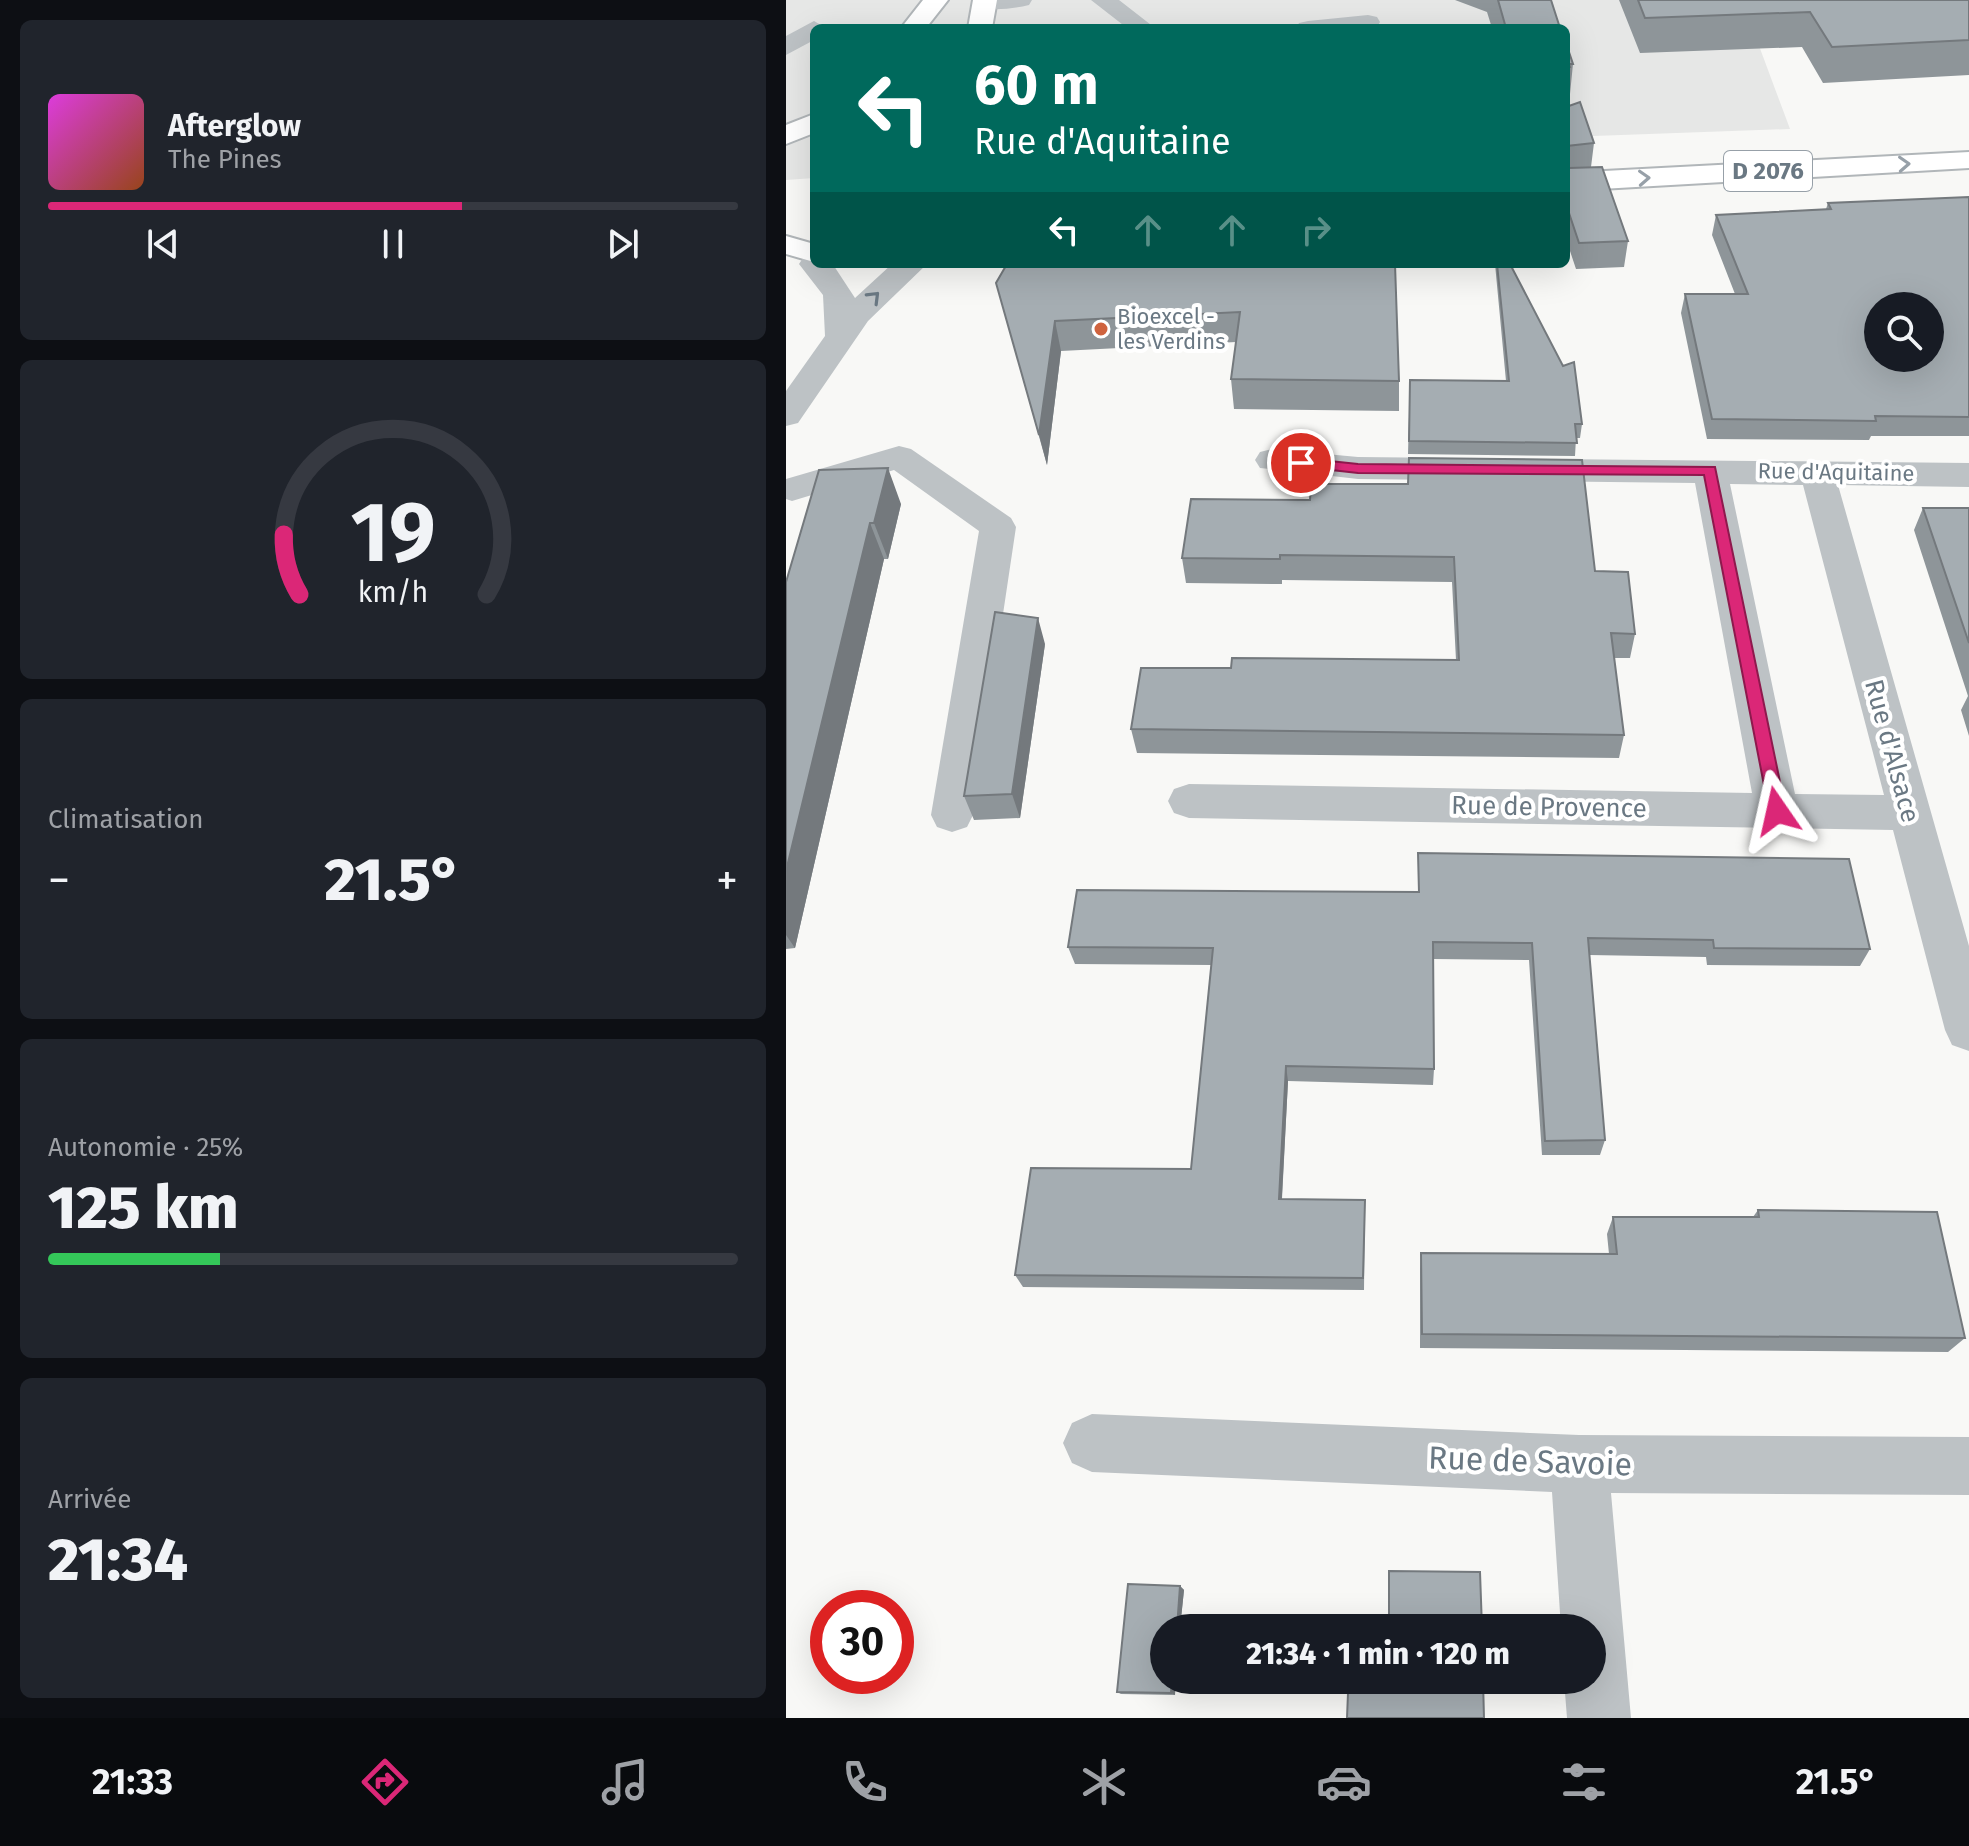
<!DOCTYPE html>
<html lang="fr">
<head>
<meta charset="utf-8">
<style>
	body { margin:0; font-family:"Fira Sans",sans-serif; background:#20242c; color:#f1f3f6; height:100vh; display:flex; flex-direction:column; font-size:30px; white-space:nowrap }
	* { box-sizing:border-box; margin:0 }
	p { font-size:26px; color:#9ea1a6 }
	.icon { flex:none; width:44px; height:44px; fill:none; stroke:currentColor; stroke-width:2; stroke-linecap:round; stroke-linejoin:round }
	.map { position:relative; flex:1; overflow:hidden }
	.drawer { display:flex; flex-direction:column; gap:20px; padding:20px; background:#0d0f14; width:786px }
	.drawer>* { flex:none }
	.banner { position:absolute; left:24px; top:24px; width:760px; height:244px; border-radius:12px; box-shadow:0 8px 32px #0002; background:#00695c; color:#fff; overflow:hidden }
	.fabs { position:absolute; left:1078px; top:292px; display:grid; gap:16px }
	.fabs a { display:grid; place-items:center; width:80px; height:80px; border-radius:50%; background:#171b24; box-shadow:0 8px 32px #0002; font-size:40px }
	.speed { position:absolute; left:24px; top:1590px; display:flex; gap:16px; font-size:40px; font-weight:700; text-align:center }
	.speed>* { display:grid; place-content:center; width:104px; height:104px; border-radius:50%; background:#171b24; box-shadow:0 8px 32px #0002; line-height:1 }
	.speed .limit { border:12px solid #d22; background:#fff; color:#111 }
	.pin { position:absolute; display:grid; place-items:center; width:68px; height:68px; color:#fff; margin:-34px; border:4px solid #fff; border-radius:50%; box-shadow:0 2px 8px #0007 }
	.me { position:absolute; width:88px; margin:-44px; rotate:349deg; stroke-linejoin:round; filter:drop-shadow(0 0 6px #0008) }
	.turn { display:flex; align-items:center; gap:28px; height:168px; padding:0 32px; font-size:36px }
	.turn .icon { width:104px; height:104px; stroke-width:2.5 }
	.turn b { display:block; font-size:56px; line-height:68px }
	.lanes { display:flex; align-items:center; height:76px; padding:0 32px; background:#0003; justify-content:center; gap:40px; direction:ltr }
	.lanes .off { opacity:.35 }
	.big { font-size:60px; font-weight:800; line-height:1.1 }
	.drawer .widget { flex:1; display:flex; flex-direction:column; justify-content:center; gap:12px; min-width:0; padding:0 28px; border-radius:12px; background:#20242c }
	.drawer .dial { align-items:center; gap:0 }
	.dial svg { height:208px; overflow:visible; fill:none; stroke:#363941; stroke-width:7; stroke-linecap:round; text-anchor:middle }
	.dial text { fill:#f1f3f6; stroke:none }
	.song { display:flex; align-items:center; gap:24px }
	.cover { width:96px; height:96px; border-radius:12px; background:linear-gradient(135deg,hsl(300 70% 55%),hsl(20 70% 35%)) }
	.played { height:8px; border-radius:4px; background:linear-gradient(90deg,#db2777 60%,#363941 60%) }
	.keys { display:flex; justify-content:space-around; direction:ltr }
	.heat { display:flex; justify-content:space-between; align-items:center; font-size:44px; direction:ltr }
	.charge { height:12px; border-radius:6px; background:linear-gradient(90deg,#34c759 25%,#363941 0) }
	.trip { position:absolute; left:364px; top:1614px; width:456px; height:80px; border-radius:40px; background:#171b24; box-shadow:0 8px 32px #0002; font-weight:800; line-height:80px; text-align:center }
	.menu { display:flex; height:128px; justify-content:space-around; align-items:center; background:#090b0e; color:#9ea1a6 }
	.menu .icon { width:56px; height:56px }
	.menu .on { color:#db2777 }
	.menu b { font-size:36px; color:#f1f3f6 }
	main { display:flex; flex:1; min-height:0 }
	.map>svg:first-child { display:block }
	.built { fill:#e6e7e6 }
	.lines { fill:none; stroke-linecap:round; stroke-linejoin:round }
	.major-casing { stroke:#b1b6b9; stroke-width:4 }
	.minor { fill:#bdc2c5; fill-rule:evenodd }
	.major { fill:#fff; fill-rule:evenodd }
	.wall { fill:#8e9599 }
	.shaded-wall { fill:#74797d }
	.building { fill:#a5adb2; stroke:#74797d; stroke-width:2; fill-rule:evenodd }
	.oneway { stroke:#97a0a8 }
	.oneway2 { stroke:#6a7883 }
	.route { fill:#db2777; stroke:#8e194d; stroke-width:2 }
	.poi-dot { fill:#cf633e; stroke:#fff; stroke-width:3 }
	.labels { text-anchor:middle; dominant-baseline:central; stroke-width:8; stroke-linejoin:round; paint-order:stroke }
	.far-poi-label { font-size:22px; fill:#6a7883; stroke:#fff; text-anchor:start }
	.far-street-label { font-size:22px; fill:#6a7883; stroke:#fff }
	.shield { fill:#fff; stroke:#97a0a8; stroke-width:2 }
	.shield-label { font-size:24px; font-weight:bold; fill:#6a7883 }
	.street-label { font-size:26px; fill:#6a7883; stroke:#fff }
	.near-street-label { font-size:32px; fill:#6a7883; stroke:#fff }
</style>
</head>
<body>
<main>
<section class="drawer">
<div class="widget">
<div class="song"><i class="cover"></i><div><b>Afterglow</b><p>The Pines</p></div></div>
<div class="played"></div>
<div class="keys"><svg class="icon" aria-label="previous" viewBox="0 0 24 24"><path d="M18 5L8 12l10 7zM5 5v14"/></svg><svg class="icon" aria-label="pause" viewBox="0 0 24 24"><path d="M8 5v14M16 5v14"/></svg><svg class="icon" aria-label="next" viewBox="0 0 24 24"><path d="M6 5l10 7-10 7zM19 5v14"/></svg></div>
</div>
<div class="widget dial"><svg viewBox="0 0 100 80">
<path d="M14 69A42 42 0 1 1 86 69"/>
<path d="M14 69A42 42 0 0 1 8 46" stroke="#db2777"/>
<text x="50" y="56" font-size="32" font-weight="700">19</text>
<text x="50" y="72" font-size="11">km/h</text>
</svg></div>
<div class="widget"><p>Climatisation</p>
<div class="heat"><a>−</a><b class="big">21.5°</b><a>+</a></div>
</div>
<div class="widget"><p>Autonomie · 25%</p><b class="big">125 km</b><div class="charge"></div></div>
<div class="widget"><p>Arrivée</p><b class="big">21:34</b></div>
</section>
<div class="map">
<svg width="1183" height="1718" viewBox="0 0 1183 1718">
	<rect width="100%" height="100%" fill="#f8f8f6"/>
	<path class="built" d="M 0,0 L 956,0 L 1004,129 L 780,137 L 780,28 L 28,28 L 28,178 L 0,180 Z"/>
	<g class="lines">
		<g class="major-casing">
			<path id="major" d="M 137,0 L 162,0 L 140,28 L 115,28 Z
				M 187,0 L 211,0 L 206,28 L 182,28 Z
				M 28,114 L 28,133 L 0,144 L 0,125 Z
				M 1183,152 L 1183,168 L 780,191 L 780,173 Z
				M 0,236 L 28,244 L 28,262 L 0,254 Z"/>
		</g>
		<path class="minor" d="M 187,0 L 246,0 L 243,5 C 226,9 206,11 189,7 Z
			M 305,0 L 333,0 L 369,28 L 341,28 Z
			M 582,15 L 591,17 L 594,22 L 591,27 L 510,28 L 513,23 L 522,21 Z
			M 28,21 L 40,28 L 28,28 L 28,40 L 0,55 L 0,36 Z
			M 28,255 L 28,264 L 48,266 L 69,298 L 106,264 L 141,264 L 82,321 L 12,423 L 0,426 L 0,391 L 39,336 L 37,295 L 13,264 L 17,258 Z
			M 113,446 L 125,449 L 225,518 L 230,527 L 187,815 L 181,827 L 166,832 L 151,827 L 145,815 L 193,531 L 108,470 L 6,501 L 0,499 L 0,479 Z
			M 486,449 L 572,457 L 1183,463 L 1183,487 L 1052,485 L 1183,946 L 1183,1051 L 1166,1045 L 1159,1030 L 1107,830 L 403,818 L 388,813 L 382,801 L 388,789 L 403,784 L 966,793 L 909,483 L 572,479 L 474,468 L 469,460 L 474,452 ZM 944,484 L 1017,485 L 1098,795 L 1009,794 Z
			M 306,1414 L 793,1435 L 1183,1437 L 1183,1495 L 825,1493 L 845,1718 L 781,1718 L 778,1680 L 806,1680 L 806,1628 L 775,1628 L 766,1492 L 306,1472 L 286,1463 L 277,1443 L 286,1423 Z"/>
		<use href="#major" class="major"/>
	</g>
	<path class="wall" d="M 669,0 L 765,0 L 774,28 L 706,28 L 701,12 Z
		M 833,0 L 1183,0 L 1183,75 L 1037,83 L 1016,47 L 854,53 Z
		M 780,43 L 787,64 L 783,104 L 780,104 Z
		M 780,107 L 808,143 L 805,167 L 842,241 L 838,267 L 790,269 L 780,239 Z
		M 1183,197 L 1183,436 L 1085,436 L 1083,440 L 921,439 L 895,313 L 899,294 L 949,294 L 926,235 L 930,215 L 1040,209 L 1042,203 Z
		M 609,264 L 613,381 L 613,411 L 448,409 L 445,379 L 450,342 L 275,351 L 261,465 L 210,283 Z
		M 709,264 L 724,264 L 796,424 L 794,438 L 790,438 L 789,456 L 622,454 L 624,380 L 720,381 Z
		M 33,470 L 115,504 L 102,559 L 98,559 L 9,948 L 0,949 L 0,582 Z
		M 405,499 L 809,571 L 849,634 L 844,658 L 828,658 L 838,735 L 833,758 L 351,753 L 345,729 L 445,668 L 670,660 L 666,582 L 496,580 L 496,584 L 400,583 L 396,558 Z
		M 1137,508 L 1183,508 L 1183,736 L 1175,710 L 1182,696 L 1128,530 Z
		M 259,644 L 234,818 L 188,820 L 178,796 Z
		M 632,853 L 1084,949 L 1074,966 L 921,965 L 920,957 L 803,955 L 819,1140 L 814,1155 L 756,1155 L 743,960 L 647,959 L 648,1069 L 647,1085 L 502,1081 L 496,1199 L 579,1200 L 578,1290 L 237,1287 L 229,1275 L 405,1169 L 425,965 L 289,964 L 282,947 L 632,892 Z
		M 972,1210 L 1179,1338 L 1162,1352 L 634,1348 L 634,1269 L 635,1253 L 823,1254 L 821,1234 L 827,1217 L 967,1217 Z
		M 394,1586 L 398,1590 L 394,1628 L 378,1628 L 389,1695 L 335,1694 L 331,1692 Z"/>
	<path class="shaded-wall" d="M 269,321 L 275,351 L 261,465 L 253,435 Z
		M 102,468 L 115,504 L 102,559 L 88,523 Z
		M 84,523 L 98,559 L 9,948 L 0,935 L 0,871 Z
		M 252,618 L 259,644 L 234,818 L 226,794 Z
		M 500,1066 L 502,1081 L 495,1213 L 493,1199 Z
		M 394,1586 L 398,1590 L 394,1628 L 391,1628 Z
		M 386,1680 L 390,1680 L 389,1695 L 385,1693 Z"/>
	<path class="building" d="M 712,0 L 765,0 L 774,28 L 720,28 Z
		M 852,0 L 1183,0 L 1183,40 L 1046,47 L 1024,12 L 859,18 Z
		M 780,43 L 787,64 L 783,64 L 784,67 L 780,67 Z
		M 794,102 L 808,143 L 781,146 L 780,164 L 780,107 Z
		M 780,166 L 783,168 L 816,167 L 842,241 L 793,243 L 780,204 Z
		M 1183,197 L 1183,417 L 1089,416 L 1090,421 L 926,419 L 899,294 L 962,294 L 930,215 L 1045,209 L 1042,203 ZM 1092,306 L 1144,306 L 1144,358 L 1092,358 Z
		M 221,264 L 609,264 L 613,381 L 445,379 L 454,312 L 269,321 L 253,435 L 210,283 Z
		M 711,264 L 724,264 L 777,366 L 788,362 L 796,424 L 789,424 L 791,443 L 623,441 L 624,380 L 723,381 Z
		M 623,458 L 796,460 L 809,571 L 842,572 L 849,634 L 825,633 L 838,735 L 345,729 L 355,668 L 445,668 L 446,658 L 673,660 L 668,557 L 494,555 L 494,559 L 396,558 L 405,499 L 524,500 L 525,484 L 622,484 Z
		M 102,468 L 88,523 L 84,523 L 0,871 L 0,582 L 33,470 Z
		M 1137,508 L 1183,508 L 1183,643 Z
		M 209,612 L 252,618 L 226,794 L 178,796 Z
		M 632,853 L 1063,859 L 1084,949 L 928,948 L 927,940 L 802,938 L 819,1140 L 759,1141 L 746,943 L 647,942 L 648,1069 L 500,1066 L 493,1199 L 579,1200 L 577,1278 L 229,1275 L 245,1168 L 405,1169 L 427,948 L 282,947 L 291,890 L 633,892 Z
		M 972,1210 L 1151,1212 L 1179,1338 L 636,1334 L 635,1253 L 831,1254 L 827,1217 L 973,1217 Z
		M 603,1571 L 694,1572 L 696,1628 L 603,1628 Z
		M 342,1584 L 394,1586 L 391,1628 L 378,1628 L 378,1680 L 386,1680 L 385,1693 L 331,1692 Z
		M 602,1680 L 697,1680 L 698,1718 L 561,1718 L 562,1693 L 602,1693 Z"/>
	<defs><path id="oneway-chevron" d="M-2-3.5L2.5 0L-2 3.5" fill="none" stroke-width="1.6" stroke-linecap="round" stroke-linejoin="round" transform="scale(2)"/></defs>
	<g class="oneway">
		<use href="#oneway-chevron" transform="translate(1118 164) rotate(-3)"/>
		<use href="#oneway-chevron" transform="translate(858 178) rotate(-3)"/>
	</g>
	<use class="oneway2" href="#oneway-chevron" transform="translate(88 297) rotate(-45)"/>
	<path class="route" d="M 515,458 L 572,464 L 929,467 L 1000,811 L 998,816 L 991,818 L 983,811 L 918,475 L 572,473 L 510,466 L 510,460 Z"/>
	<circle class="poi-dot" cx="315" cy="329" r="8"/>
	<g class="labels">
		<g class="far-poi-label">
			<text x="331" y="316">Bioexcel -<tspan x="331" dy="25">les Verdins</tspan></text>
		</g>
		<g class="far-street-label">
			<text transform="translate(1050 472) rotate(1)">Rue d'Aquitaine</text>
		</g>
		<rect class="shield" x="938" y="151" width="88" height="40" rx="6"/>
		<g class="shield-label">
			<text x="982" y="171">D 2076</text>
		</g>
		<g class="street-label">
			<text transform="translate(1106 751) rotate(75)">Rue d'Alsace</text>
			<text transform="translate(763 807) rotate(1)">Rue de Provence</text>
		</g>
		<g class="near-street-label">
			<text transform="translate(744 1461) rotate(2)">Rue de Savoie</text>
		</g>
	</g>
</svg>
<div class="fabs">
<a><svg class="icon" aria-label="search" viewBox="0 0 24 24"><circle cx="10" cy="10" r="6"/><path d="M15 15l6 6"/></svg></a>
</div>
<div class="speed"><div class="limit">30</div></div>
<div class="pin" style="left:515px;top:463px;background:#d93025"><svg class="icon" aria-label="arrive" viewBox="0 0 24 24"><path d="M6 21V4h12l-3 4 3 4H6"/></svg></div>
<svg class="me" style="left:991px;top:811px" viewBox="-20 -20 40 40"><path d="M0-17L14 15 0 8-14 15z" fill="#db2777" stroke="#fff" stroke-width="4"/></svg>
<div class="trip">21:34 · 1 min · 120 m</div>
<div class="banner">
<div class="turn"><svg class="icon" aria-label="left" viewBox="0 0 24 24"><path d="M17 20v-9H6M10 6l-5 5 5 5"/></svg><div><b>60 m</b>Rue d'Aquitaine</div></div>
<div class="lanes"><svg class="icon" aria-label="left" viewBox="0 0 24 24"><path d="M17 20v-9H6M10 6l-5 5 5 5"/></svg><svg class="icon off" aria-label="ahead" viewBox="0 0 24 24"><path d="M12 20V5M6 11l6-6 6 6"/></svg><svg class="icon off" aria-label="ahead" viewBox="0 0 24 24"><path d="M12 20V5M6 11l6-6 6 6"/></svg><svg class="icon off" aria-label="right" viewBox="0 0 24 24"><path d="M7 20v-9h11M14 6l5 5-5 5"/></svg></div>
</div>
</div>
</main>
<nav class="menu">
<b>21:33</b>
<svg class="icon on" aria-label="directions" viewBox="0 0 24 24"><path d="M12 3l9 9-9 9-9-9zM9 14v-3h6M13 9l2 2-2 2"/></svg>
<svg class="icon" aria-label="music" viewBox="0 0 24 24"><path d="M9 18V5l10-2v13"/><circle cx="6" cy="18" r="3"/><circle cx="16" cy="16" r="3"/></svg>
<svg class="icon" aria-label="phone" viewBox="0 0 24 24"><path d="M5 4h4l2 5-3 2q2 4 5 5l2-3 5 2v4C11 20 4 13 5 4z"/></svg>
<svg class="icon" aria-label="climate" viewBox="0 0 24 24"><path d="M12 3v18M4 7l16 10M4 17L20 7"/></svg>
<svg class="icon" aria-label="car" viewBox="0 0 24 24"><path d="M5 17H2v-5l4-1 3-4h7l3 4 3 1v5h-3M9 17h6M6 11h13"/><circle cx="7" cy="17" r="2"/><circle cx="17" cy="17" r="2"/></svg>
<svg class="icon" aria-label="filters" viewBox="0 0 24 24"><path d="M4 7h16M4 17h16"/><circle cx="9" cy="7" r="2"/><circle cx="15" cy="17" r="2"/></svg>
<b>21.5°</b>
</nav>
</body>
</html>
